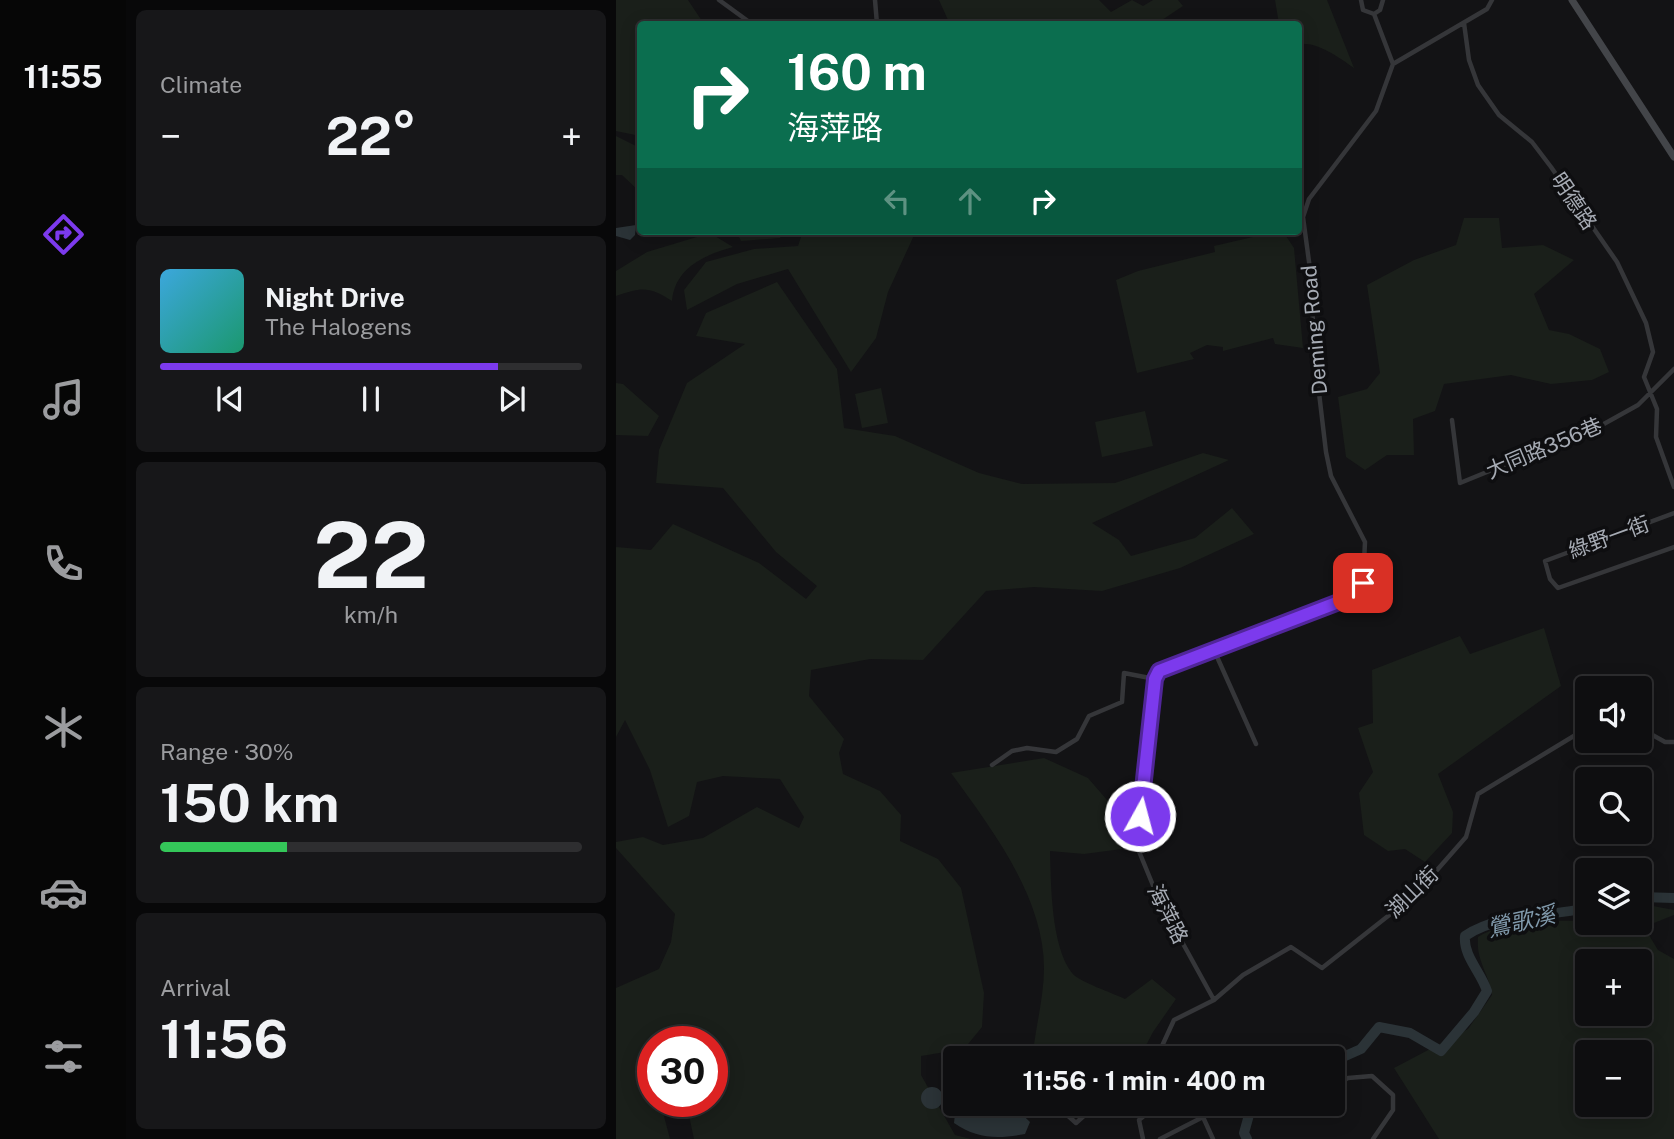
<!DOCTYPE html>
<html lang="en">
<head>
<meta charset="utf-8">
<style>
	body { margin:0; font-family:"Public Sans","Noto Sans TC",sans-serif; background:#171719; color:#f1f3f6; height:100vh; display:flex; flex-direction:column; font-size:26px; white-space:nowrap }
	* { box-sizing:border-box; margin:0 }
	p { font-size:23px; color:#9b9c9f }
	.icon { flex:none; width:38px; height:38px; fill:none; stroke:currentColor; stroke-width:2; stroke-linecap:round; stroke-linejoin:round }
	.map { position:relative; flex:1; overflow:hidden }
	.sheet { display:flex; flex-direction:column; gap:10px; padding:10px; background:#080809; width:490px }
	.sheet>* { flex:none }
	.banner { position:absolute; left:21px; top:21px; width:665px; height:214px; border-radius:7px; box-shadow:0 4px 18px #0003,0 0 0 2px #2e2e30; background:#0b6e4f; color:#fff; overflow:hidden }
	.buttons { position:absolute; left:959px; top:676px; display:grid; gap:14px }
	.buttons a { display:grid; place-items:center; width:77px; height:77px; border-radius:7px; background:#0e0e10; box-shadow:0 4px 18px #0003,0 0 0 2px #2e2e30; font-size:35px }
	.speed { position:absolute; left:21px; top:1026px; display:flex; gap:14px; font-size:35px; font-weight:700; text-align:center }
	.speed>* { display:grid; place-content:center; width:91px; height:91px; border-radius:50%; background:#0e0e10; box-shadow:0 4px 18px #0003,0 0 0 2px #2e2e30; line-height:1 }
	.speed .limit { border:10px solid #d22; background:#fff; color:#111 }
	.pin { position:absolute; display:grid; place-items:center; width:60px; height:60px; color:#fff; margin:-30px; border-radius:14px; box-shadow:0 4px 10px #0006 }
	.me { position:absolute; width:77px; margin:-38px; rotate:7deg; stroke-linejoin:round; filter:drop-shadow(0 0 5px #0008) }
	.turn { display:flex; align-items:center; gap:24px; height:147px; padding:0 35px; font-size:32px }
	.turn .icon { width:91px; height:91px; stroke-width:2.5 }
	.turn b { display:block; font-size:49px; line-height:60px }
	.lanes { display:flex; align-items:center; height:66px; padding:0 35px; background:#0003; justify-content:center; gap:35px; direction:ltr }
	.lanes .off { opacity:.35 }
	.big { font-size:52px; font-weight:700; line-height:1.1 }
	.sheet .tile { flex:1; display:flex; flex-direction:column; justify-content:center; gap:10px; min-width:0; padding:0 24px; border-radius:10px; background:#171719 }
	.sheet .dial { align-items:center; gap:0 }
	.dial b { font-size:91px; line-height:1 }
	.song { display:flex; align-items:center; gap:21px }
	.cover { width:84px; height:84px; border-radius:10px; background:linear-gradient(135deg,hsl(200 70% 55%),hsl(160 70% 35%)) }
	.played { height:7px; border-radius:4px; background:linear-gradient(90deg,#7c3aed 80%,#2e2e30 80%) }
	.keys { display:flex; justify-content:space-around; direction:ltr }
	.heat { display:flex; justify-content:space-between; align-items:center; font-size:38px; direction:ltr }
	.charge { height:10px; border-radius:5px; background:linear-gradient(90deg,#34c759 30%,#2e2e30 0) }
	.trip { position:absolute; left:327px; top:1046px; width:402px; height:70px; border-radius:7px; background:#0e0e10; box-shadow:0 4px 18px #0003,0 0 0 2px #2e2e30; font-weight:700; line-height:70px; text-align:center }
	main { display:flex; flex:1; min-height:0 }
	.tab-bar { display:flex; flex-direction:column; width:126px; justify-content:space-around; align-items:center; background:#060606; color:#9b9c9f }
	.tab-bar .icon { width:49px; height:49px }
	.tab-bar .on { color:#7c3aed }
	.tab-bar b { font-size:32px; color:#f1f3f6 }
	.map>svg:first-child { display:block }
	.green { fill:#1a1f1a; fill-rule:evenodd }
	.water { fill:#2b3337 }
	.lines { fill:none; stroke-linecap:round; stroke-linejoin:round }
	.river { stroke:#2b3337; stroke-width:10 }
	.street { stroke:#353639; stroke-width:4.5 }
	.secondary { stroke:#434549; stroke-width:7 }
	.route-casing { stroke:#51269a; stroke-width:18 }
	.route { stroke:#7c3aed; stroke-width:12 }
	.labels { text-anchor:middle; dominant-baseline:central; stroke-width:7; stroke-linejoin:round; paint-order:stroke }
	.street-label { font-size:21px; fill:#a6abb4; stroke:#0e0e10 }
	.water-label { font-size:23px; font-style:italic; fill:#819aac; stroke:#0e0e10 }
</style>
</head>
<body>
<main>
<nav class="tab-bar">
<b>11:55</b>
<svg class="icon on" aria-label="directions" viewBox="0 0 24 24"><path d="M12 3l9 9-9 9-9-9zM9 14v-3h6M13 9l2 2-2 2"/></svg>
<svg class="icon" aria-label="music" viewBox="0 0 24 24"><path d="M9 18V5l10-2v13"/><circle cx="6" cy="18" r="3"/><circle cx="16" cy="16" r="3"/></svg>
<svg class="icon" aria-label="phone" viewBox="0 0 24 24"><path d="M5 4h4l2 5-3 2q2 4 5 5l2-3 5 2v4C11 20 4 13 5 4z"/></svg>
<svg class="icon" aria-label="climate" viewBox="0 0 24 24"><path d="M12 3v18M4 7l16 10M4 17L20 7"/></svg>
<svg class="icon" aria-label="car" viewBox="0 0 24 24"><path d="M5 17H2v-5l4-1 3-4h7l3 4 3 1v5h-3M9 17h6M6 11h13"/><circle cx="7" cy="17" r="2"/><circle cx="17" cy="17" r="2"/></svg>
<svg class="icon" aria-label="filters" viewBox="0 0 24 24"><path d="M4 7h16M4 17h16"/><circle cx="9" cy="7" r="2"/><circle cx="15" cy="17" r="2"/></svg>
</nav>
<section class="sheet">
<div class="tile"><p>Climate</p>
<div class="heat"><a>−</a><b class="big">22°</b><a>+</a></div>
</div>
<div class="tile">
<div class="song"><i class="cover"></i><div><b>Night Drive</b><p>The Halogens</p></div></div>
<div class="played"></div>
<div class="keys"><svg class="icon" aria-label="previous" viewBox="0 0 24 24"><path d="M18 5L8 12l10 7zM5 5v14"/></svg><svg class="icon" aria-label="pause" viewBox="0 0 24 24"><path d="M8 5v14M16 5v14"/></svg><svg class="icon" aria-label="next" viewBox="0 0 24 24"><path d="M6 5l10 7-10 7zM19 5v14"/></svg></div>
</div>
<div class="tile dial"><b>22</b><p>km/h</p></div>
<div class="tile"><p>Range · 30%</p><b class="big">150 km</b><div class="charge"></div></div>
<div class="tile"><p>Arrival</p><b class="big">11:56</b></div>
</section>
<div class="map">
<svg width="1058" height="1139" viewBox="0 0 1058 1139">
	<rect width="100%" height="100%" fill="#131315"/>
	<path class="green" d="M 0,0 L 72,0 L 88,24 L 24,24 L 24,136 L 0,131 Z
		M 323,0 L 483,0 L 495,12 L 516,0 L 527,6 L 537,0 L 562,0 L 567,6 L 540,24 L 331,24 L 332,20 Z
		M 659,0 L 711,0 L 738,68 C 722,57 702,42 683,44 L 682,24 L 663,24 Z
		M 0,136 L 24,148 L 24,192 L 6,175 L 0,175 Z
		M 848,218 L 883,218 L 886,248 L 927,245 L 958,260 L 918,294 L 933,330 L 953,334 L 984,349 L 993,372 L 976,380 L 935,384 L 895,375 L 828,384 L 819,411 L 797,419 L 798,455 L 771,455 L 749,470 L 730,457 L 722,397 L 751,389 L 764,373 L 751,285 L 798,260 L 840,245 Z
		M 120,231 L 168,231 L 164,238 L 125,241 Z
		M 187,231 L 300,231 L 272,292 L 260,338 L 235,372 L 172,269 L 121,284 L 71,310 L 68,290 L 90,262 L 138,249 L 182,246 Z
		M 94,233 L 117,247 C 88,255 59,268 56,301 C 33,286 26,287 0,296 L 0,271 L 31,252 Z
		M 654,233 L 670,236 L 678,248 L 687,348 L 659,344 L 657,338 L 607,351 L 607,347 L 591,345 L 574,353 L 578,359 L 521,373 L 500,280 L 522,271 L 599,252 L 598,246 Z
		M 161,282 L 221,369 L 228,428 L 279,436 L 363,473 L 406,484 L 499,483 L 587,453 L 613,460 L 476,523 L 503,540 L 515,556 L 579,538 L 616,508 L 638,534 L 564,568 L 486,591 L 418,587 L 370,591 L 307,660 L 254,659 L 195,670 L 193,696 L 228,739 L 223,753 L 227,774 L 264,791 L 285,815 L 284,841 L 322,859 L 345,888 L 368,993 L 366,1027 L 348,1049 L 305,1056 L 305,1075 L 339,1135 L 355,1139 L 78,1139 L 70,1101 L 96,1101 L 96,1041 L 37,1041 L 37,1064 L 31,1066 L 37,1082 L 37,1101 L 44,1101 L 54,1139 L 0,1139 L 0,988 L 43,969 L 55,942 L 59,914 L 0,848 L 0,842 L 27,837 L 47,845 L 87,838 L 141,807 L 183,828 L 188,817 L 164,779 L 107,776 L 81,782 L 73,816 L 52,827 L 34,770 L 9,720 L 0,737 L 0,547 L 35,550 L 57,524 L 143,563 L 190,599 L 201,586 L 160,552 L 107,488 L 40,483 L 43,450 L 71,383 L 129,344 L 80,336 L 90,313 Z
		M 0,383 L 7,384 L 43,416 L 32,436 L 0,435 Z
		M 265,388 L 272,423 L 246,428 L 239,394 Z
		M 529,411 L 537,446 L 486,457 L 479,422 Z
		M 928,628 L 945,686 L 822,774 L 837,812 L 836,833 L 809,862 L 789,849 L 772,851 L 748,835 L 743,793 L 757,772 L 742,728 L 757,723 L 756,670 L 844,636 L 854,654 Z
		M 428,758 L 472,778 L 491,800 L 509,807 L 506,849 L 468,854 L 434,851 C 435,885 435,946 456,973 C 463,982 497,993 509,999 L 536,979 L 560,999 L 537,1032 L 523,1059 L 420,1059 L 417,1053 C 420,1025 428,996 428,968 C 428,897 375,828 335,773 Z
		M 1037,906 L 1058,910 L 1058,915 L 1028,927 L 1042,950 L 1058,959 L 1058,1139 L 823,1139 L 778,1068 L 852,1029 L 876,995 C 872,971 860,961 862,937 C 897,914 983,922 1024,922 L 1024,910 ZM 971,961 L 1024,961 L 1024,1013 L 971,1013 ZM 971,1052 L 1024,1052 L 1024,1104 L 971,1104 Z"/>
	<path class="water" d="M 20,225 L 19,235 L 14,240 L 0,236 L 0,228 Z
		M305 1098a11 11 0 1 1 22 0a11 11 0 1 1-22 0Z
		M 361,1104 C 385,1104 397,1105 414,1122 L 409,1134 C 382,1139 361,1139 338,1123 L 339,1114 Z"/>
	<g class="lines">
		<path class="river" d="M 1024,897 L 1058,898
			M 718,1061 L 745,1049 L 763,1027 L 794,1033 L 825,1051 L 858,1012 L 871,991 C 865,972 847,956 849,936 C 883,913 932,917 971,908
			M 631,1139 L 628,1133 L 636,1104"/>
		<path class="street" d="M 103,0 L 136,24
			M 259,0 L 261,24
			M 758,14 L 764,10 L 767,0
			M 848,23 L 853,60 L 862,85 L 883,115 L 916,142 L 935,167 L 1001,262 L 1030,323 L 1037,352 L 1028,377 L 1041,409 L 1040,437 L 1058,487
			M 777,64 L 871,9 L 876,0
			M 836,420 L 844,483 L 986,425 L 1022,405 L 1058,369
			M 1058,513 L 929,561 L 934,579 L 942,588 L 1058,547
			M 598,650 L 640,744
			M 1024,728 L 1049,742 L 1058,742
			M 376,765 L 396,751 L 411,748 L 440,752 L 461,739 L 473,716 L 506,702 L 508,673 L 539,679
			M 598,1000 L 543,900 L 520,844 L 539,679 L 543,671 L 728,600 L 747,583 L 749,542 L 715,476 L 710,452 L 699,359 L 694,269 L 687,217 L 693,199 L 760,111 L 777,64 L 758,14 L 747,10 L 745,0
			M 546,1059 L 546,1046 L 558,1020 L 598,1000 L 627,975 L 675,947 L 706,968 L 800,894 L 850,837 L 862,794 L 971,728
			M 718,1085 L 732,1078 L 756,1076 L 777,1095 L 777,1110 L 757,1139
			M 439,1104 L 460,1123 L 481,1104
			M 568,1104 L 587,1117 L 597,1139
			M 663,1104 L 686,1112 L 695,1104
			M 527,1139 L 523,1120 L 529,1115 L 528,1104
			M 544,1139 L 587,1117 L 596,1104"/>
		<path class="secondary" d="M 956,0 L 1058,157"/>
	</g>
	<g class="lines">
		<g class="route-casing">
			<path id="route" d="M 524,816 L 539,679 L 543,671 L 728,600 L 747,583"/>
		</g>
		<use href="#route" class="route"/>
	</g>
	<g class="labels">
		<g class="street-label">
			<text transform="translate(958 201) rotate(56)">明德路</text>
			<text transform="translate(698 330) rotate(-95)">Deming Road</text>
			<text transform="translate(928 448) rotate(-23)">大同路356巷</text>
			<text transform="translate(993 537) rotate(-20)">綠野一街</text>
			<text transform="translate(796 892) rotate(-44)">湖山街</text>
			<text transform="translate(552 914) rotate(63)">海萍路</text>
		</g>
		<g class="water-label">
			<text transform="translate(905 921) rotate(-13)">鶯歌溪</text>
		</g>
	</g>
</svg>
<div class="buttons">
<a><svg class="icon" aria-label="sound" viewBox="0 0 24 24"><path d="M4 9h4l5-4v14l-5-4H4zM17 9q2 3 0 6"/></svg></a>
<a><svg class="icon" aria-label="search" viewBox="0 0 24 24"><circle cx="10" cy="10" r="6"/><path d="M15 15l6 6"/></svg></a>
<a><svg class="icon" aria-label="layers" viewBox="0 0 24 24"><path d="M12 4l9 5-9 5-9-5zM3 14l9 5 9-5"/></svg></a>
<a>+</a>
<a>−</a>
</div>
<div class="speed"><div class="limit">30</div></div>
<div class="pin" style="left:747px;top:583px;background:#d93025"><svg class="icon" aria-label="arrive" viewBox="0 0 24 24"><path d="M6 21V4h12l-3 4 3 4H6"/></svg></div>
<svg class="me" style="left:524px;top:816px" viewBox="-20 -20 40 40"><circle r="17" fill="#7c3aed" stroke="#fff" stroke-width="3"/><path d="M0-11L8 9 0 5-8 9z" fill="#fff"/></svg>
<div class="trip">11:56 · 1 min · 400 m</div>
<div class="banner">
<div class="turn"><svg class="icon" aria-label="right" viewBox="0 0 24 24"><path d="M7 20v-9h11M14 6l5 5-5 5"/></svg><div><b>160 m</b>海萍路</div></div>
<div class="lanes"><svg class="icon off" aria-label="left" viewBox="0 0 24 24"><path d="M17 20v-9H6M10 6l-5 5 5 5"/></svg><svg class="icon off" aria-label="ahead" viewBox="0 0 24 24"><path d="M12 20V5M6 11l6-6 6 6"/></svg><svg class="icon" aria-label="right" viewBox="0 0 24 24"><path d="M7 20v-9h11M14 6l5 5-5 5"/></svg></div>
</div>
</div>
</main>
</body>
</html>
